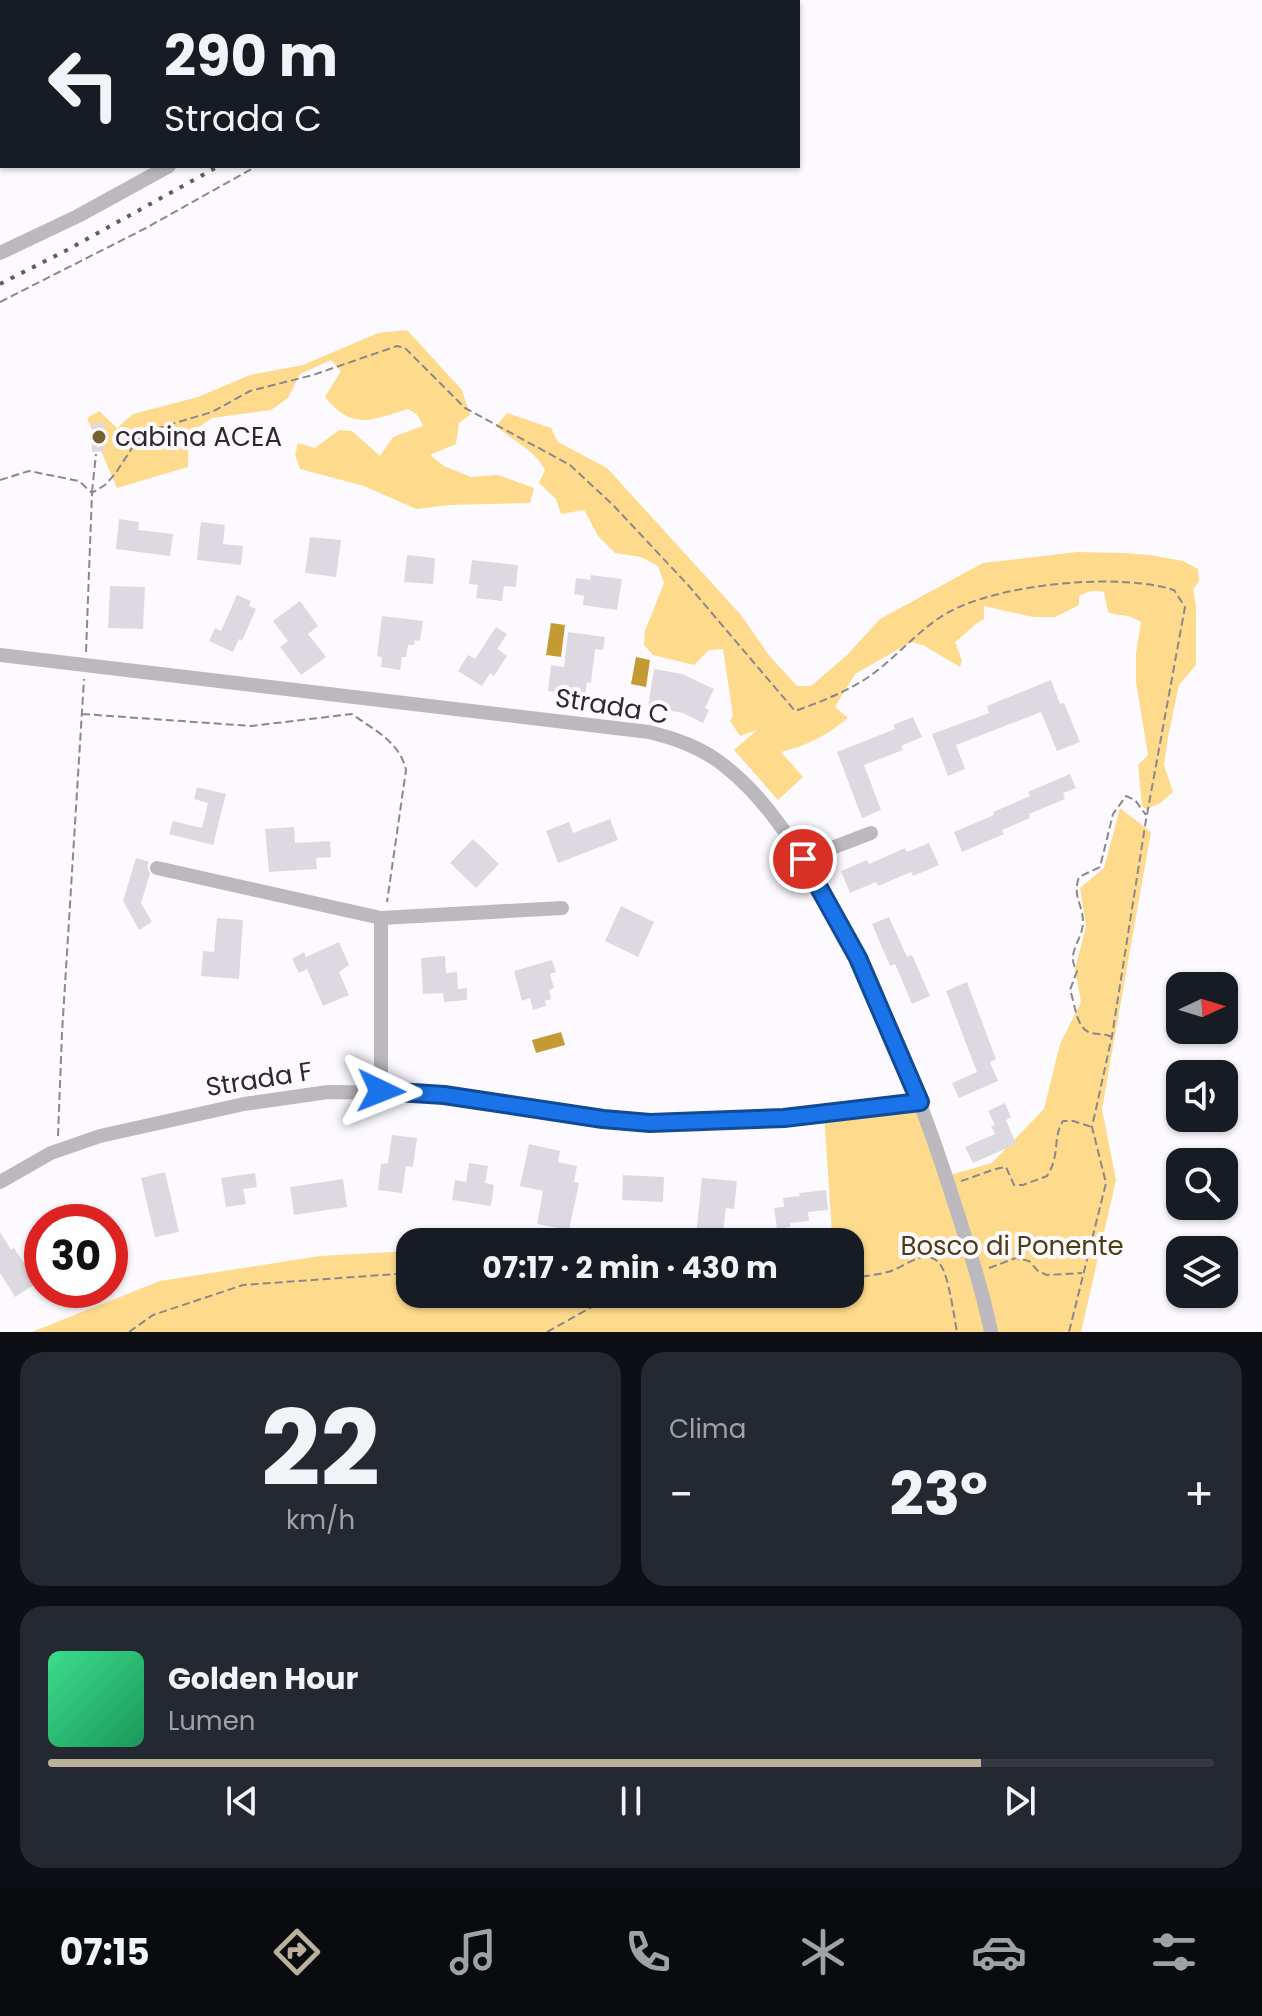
<!DOCTYPE html>
<html lang="it">
<head>
<meta charset="utf-8">
<style>
	body { margin:0; font-family:Poppins,sans-serif; background:#242831; color:#f1f3f6; height:100vh; display:flex; flex-direction:column; font-size:30px; white-space:nowrap }
	* { box-sizing:border-box; margin:0 }
	p { font-size:26px; color:#9ea1a6 }
	.icon { flex:none; width:44px; height:44px; fill:none; stroke:currentColor; stroke-width:2; stroke-linecap:round; stroke-linejoin:round }
	.map { position:relative; height:1332px; overflow:hidden }
	.panel { display:flex; flex-direction:column; gap:20px; padding:20px; background:#0d0f14; flex:1 }
	.panel>* { flex:none }
	.hud { position:absolute; left:0px; top:0px; width:800px; height:168px; box-shadow:0 2px 6px #0004; background:#171b24; color:#f1f3f6; overflow:hidden }
	.needle { width:52px; rotate:86deg }
	.fabs { position:absolute; left:1166px; top:972px; display:grid; gap:16px }
	.fabs a { display:grid; place-items:center; width:72px; height:72px; border-radius:16px; background:#171b24; box-shadow:0 2px 6px #0004; font-size:40px }
	.speed { position:absolute; left:24px; top:1204px; display:flex; gap:16px; font-size:40px; font-weight:700; text-align:center }
	.speed>* { display:grid; place-content:center; width:104px; height:104px; border-radius:50%; background:#171b24; box-shadow:0 2px 6px #0004; line-height:1 }
	.speed .limit { border:12px solid #d22; background:#fff; color:#111 }
	.pin { position:absolute; display:grid; place-items:center; width:68px; height:68px; color:#fff; margin:-34px; border:4px solid #fff; border-radius:50%; box-shadow:0 2px 8px #0007 }
	.me { position:absolute; width:88px; margin:-44px; rotate:92deg; stroke-linejoin:round; filter:drop-shadow(0 0 6px #0008) }
	.turn { display:flex; align-items:center; gap:28px; height:168px; padding:0 32px; font-size:36px }
	.turn .icon { width:104px; height:104px; stroke-width:2.5 }
	.turn b { display:block; font-size:56px; line-height:68px }
	.big { font-size:60px; font-weight:700; line-height:1.1 }
	.panel .tile { flex:1; display:flex; flex-direction:column; justify-content:center; gap:12px; min-width:0; padding:0 28px; border-radius:24px; background:#242831 }
	.panel .dial { align-items:center; gap:0 }
	.dial b { font-size:104px; line-height:1 }
	.song { display:flex; align-items:center; gap:24px }
	.cover { width:96px; height:96px; border-radius:12px; background:linear-gradient(135deg,hsl(150 70% 55%),hsl(150 70% 35%)) }
	.played { height:8px; border-radius:4px; background:linear-gradient(90deg,#b9b19c 80%,#363941 80%) }
	.keys { display:flex; justify-content:space-around; direction:ltr }
	.heat { display:flex; justify-content:space-between; align-items:center; font-size:44px; direction:ltr }
	.panel .tiles { flex:1; display:grid; gap:20px; grid-template-columns:1fr 1fr }
	.tile:last-child { grid-column:span 2 }
	.trip { position:absolute; left:396px; top:1228px; width:468px; height:80px; border-radius:24px; background:#171b24; box-shadow:0 2px 6px #0004; font-weight:700; line-height:80px; text-align:center }
	.tab-bar { display:flex; height:128px; justify-content:space-around; align-items:center; background:#090b0e; color:#9ea1a6 }
	.tab-bar .icon { width:56px; height:56px }
	.tab-bar .current { color:#b9b19c }
	.tab-bar b { font-size:36px; color:#f1f3f6 }
	.map>svg:first-child { display:block }
	.green { fill:#fedb8c }
	.water { fill:#c49b33 }
	.building { fill:#ddd9e1 }
	.lines { fill:none; stroke-linecap:round; stroke-linejoin:round }
	.path { stroke:#8a888b; stroke-width:2; stroke-dasharray:8 4; stroke-linecap:butt }
	.minor { stroke:#bbb9bd; stroke-width:14 }
	.rail { stroke:#5f5d60; stroke-width:4; stroke-dasharray:4 8; stroke-linecap:butt }
	.route-casing { stroke:#114b97; stroke-width:20 }
	.route { stroke:#1a73e8; stroke-width:14 }
	.poi-dot { fill:#75602f; stroke:#fcfaff; stroke-width:3 }
	.labels { text-anchor:middle; dominant-baseline:central; stroke-width:8; stroke-linejoin:round; paint-order:stroke }
	.poi-label { font-size:26px; fill:#2b292c; stroke:#fcfaff; text-anchor:start }
	.street-label { font-size:26px; fill:#2b292c; stroke:#fcfaff }
	.park-label { font-size:26px; fill:#4e3d13; stroke:#fcfaff }
</style>
</head>
<body>
<div class="map">
<svg width="1262" height="1332" viewBox="0 0 1262 1332">
	<rect width="100%" height="100%" fill="#fcfaff"/>
	<path class="green" d="M 407,330 L 462,390 L 470,415 L 459,423 L 456,444 L 430,455 L 444,466 L 471,477 L 498,475 L 534,488 L 530,503 L 450,505 L 416,509 L 364,486 L 300,469 L 295,455 L 298,443 L 315,448 L 339,430 L 352,431 L 380,456 L 393,437 L 423,426 L 417,414 L 408,409 C 372,420 352,431 325,397 L 341,371 L 331,360 L 300,374 L 288,398 L 271,410 L 212,418 L 189,434 L 188,467 L 117,488 L 87,418 L 99,411 L 117,428 L 133,414 L 198,397 L 250,375 L 303,365 L 378,333 Z
		M 507,413 L 551,428 L 558,442 L 607,468 L 741,615 L 768,654 L 797,686 L 811,686 L 847,655 L 880,619 L 983,563 L 1077,552 L 1124,553 L 1150,555 L 1183,561 L 1198,569 L 1199,581 L 1193,590 L 1196,606 L 1196,665 L 1179,685 L 1168,737 L 1164,765 L 1173,792 L 1159,804 L 1146,809 L 1142,806 L 1138,765 L 1148,755 L 1136,682 L 1136,653 L 1141,622 C 1125,612 1123,618 1108,612 L 1104,592 C 1094,590 1088,591 1079,596 L 1079,605 L 1055,617 L 1033,617 L 984,606 L 984,619 C 972,625 966,634 955,642 L 962,661 L 960,667 L 923,645 L 911,642 L 855,674 L 835,707 L 848,718 C 827,735 807,746 781,752 L 803,777 L 778,800 L 734,750 L 757,730 L 740,736 L 730,721 L 733,716 L 723,649 L 709,650 L 694,665 L 653,655 L 644,645 L 645,631 L 664,583 L 658,566 L 641,557 L 615,553 L 598,536 L 584,510 L 561,514 L 556,499 L 539,483 L 545,470 C 535,450 513,441 496,426 Z
		M 1120,808 L 1151,832 L 1102,1109 L 1116,1180 L 1081,1332 L 32,1332 L 160,1281 L 320,1256 L 410,1251 L 410,1294 L 850,1294 L 850,1242 L 772,1242 L 832,1232 L 824,1115 L 920,1102 L 946,1176 L 992,1163 L 1044,1109 L 1060,1044 L 1081,1002 L 1075,969 L 1086,926 L 1080,888 L 1104,868 Z"/>
	<path class="water" d="M 551,623 L 565,625 L 561,657 L 546,655 Z
		M 636,657 L 650,660 L 646,687 L 631,684 Z
		M 561,1032 L 565,1045 L 536,1053 L 532,1040 Z"/>
	<path class="building" d="M 92,423 L 105,423 L 104,451 L 92,452 Z
		M 119,519 L 139,522 L 138,530 L 173,534 L 170,556 L 116,549 Z
		M 201,522 L 225,525 L 223,544 L 243,546 L 241,565 L 197,560 Z
		M 310,537 L 341,540 L 336,577 L 305,573 Z
		M 407,555 L 435,558 L 433,584 L 404,582 Z
		M 472,560 L 518,565 L 516,587 L 504,586 L 502,601 L 476,598 L 478,585 L 469,584 Z
		M 591,575 L 622,579 L 617,610 L 583,605 L 584,596 L 574,594 L 576,578 L 590,580 Z
		M 110,586 L 145,587 L 143,629 L 108,628 Z
		M 237,595 L 251,601 L 249,606 L 256,609 L 242,641 L 239,639 L 233,652 L 209,641 L 215,628 L 221,631 Z
		M 300,601 L 318,626 L 308,634 L 326,657 L 301,675 L 280,647 L 288,641 L 273,621 Z
		M 382,616 L 423,621 L 420,641 L 415,640 L 414,645 L 408,645 L 406,657 L 402,657 L 400,670 L 381,667 L 382,657 L 377,656 Z
		M 496,627 L 507,634 L 497,649 L 507,656 L 494,676 L 490,673 L 482,686 L 458,671 L 468,655 L 475,659 Z
		M 568,632 L 605,637 L 603,650 L 595,649 L 591,683 L 587,682 L 585,696 L 548,691 L 551,665 L 564,667 Z
		M 654,669 L 682,674 L 714,689 L 705,708 L 709,710 L 703,723 L 683,713 L 648,707 Z
		M 1051,680 L 1060,704 L 1064,703 L 1080,742 L 1057,751 L 1041,712 L 956,745 L 965,769 L 948,776 L 932,734 L 989,713 L 987,706 Z
		M 913,717 L 922,737 L 901,746 L 903,750 L 864,765 L 881,810 L 862,818 L 837,752 L 895,729 L 893,725 Z
		M 1070,774 L 1076,788 L 1063,793 L 1065,799 L 1029,814 L 1030,818 L 1002,830 L 1004,834 L 962,852 L 954,832 L 994,815 L 993,812 L 1030,796 L 1028,792 Z
		M 197,787 L 226,794 L 213,845 L 169,834 L 173,821 L 202,828 L 208,803 L 194,799 Z
		M 610,819 L 618,840 L 558,863 L 546,831 L 569,822 L 573,833 Z
		M 294,827 L 295,843 L 330,841 L 331,857 L 316,858 L 317,869 L 269,872 L 265,829 Z
		M 473,839 L 499,864 L 476,888 L 450,863 Z
		M 929,843 L 939,865 L 913,876 L 911,872 L 878,886 L 876,882 L 850,893 L 841,871 L 867,860 L 869,864 L 905,848 L 907,852 Z
		M 136,858 L 149,862 L 147,867 L 150,874 L 141,903 L 152,922 L 139,930 L 123,901 Z
		M 621,906 L 654,922 L 638,957 L 605,941 Z
		M 889,917 L 907,957 L 912,955 L 930,996 L 912,1004 L 895,964 L 890,966 L 872,924 Z
		M 217,918 L 243,920 L 239,979 L 201,976 L 203,951 L 214,952 Z
		M 339,942 L 349,965 L 339,972 L 349,995 L 323,1006 L 307,969 L 299,973 L 292,959 L 304,952 L 306,957 Z
		M 445,956 L 446,973 L 457,972 L 458,989 L 467,988 L 467,1000 L 444,1002 L 443,993 L 423,994 L 421,958 Z
		M 552,960 L 556,972 L 550,974 L 554,988 L 549,990 L 551,999 L 545,1001 L 546,1006 L 533,1010 L 530,998 L 522,1001 L 514,971 Z
		M 967,982 L 996,1059 L 990,1062 L 998,1081 L 959,1098 L 952,1083 L 977,1072 L 946,991 Z
		M 1005,1103 L 1011,1117 L 1006,1120 L 1016,1144 L 973,1163 L 965,1147 L 995,1134 L 991,1126 L 995,1125 L 988,1111 Z
		M 392,1135 L 417,1138 L 413,1167 L 406,1166 L 402,1193 L 378,1190 L 381,1164 L 388,1163 Z
		M 529,1144 L 560,1151 L 558,1162 L 577,1166 L 574,1182 L 579,1183 L 569,1230 L 537,1224 L 543,1191 L 520,1186 Z
		M 469,1163 L 488,1166 L 485,1183 L 494,1185 L 491,1206 L 452,1200 L 455,1180 L 466,1182 Z
		M 165,1172 L 179,1232 L 155,1237 L 141,1178 Z
		M 255,1173 L 257,1187 L 243,1189 L 246,1204 L 226,1207 L 221,1178 Z
		M 623,1175 L 664,1177 L 663,1202 L 622,1200 Z
		M 702,1178 L 737,1181 L 734,1209 L 726,1208 L 722,1239 L 696,1236 Z
		M 343,1179 L 347,1207 L 294,1215 L 290,1187 Z
		M 826,1190 L 828,1210 L 808,1212 L 809,1221 L 790,1223 L 790,1227 L 777,1229 L 774,1208 L 784,1207 L 783,1198 L 800,1196 L 799,1193 Z
		M 0,1232 L 11,1250 L 14,1248 L 37,1283 L 15,1297 L 0,1273 Z"/>
	<g class="lines">
		<path class="path" d="M 562,2 L 566,0
			M 0,302 L 146,228 L 257,166
			M 0,480 L 29,471 L 79,481 L 92,493
			M 92,492 L 96,454
			M 86,652 L 92,493 L 105,485 L 115,474 L 138,439 L 155,429 L 212,412 L 250,391 L 313,375 L 397,346 L 405,348 L 465,408 L 570,465 L 613,505 L 688,585 L 795,711 C 820,702 844,693 867,678 C 895,659 918,630 947,613 C 998,584 1119,572 1174,590 L 1185,607 L 1146,820 L 1112,1036 L 1092,1127 L 1106,1183 L 1069,1332
			M 82,714 L 251,726 L 352,714 C 374,730 400,742 406,770 L 387,902
			M 1112,1037 C 1104,1033 1099,1035 1091,1033 C 1076,1029 1075,1003 1070,990 L 1077,971 C 1065,953 1083,940 1083,922 C 1083,904 1072,897 1079,877 L 1100,867 L 1113,814 L 1126,796 L 1135,800 L 1146,815
			M 58,1136 L 62,1033 L 84,679
			M 961,1181 C 976,1177 990,1169 1006,1167 L 1014,1185 L 1023,1185 L 1047,1176 C 1061,1154 1052,1138 1063,1121 L 1073,1121 L 1092,1127
			M 989,1268 L 1016,1258 L 1029,1261 L 1038,1271 L 1047,1275 L 1082,1273
			M 850,1278 C 864,1276 880,1275 894,1270 C 907,1264 927,1248 940,1264 C 949,1276 954,1317 957,1332
			M 129,1332 L 153,1315 L 243,1285 L 410,1273
			M 547,1332 L 599,1303 L 607,1294"/>
		<path class="minor" d="M 462,2 L 466,0
			M 0,253 L 78,216 L 169,166
			M 0,655 L 649,732 C 677,739 703,748 726,767 C 770,802 800,853 827,902 C 878,992 917,1088 949,1186 C 964,1234 981,1283 991,1332
			M 803,859 L 871,833
			M 157,868 L 381,918 L 562,908
			M 381,918 L 381,1091
			M 0,1182 L 51,1153 L 100,1136 L 244,1104 L 328,1092 L 426,1093 L 603,1119 L 650,1123 L 784,1118 L 920,1102"/>
		<path class="rail" d="M 499,2 L 503,0
			M 0,284 L 67,250 L 219,166"/>
	</g>
	<g class="lines">
		<g class="route-casing">
			<path id="route" d="M 381,1091 L 444,1095 L 603,1119 L 650,1123 L 784,1118 L 920,1102 L 858,958 L 803,859"/>
		</g>
		<use href="#route" class="route"/>
	</g>
	<circle class="poi-dot" cx="99" cy="437" r="8"/>
	<g class="labels">
		<g class="poi-label">
			<text x="115" y="437">cabina ACEA</text>
		</g>
		<g class="street-label">
			<text transform="translate(612 706) rotate(9)">Strada C</text>
			<text transform="translate(259 1079) rotate(-9)">Strada F</text>
		</g>
		<g class="park-label">
			<text x="1012" y="1246">Bosco di Ponente</text>
		</g>
	</g>
</svg>
<div class="fabs">
<a><svg class="needle" viewBox="-14 -14 28 28"><path d="M0-13l5 13h-10z" fill="#e53935"/><path d="M0 13l5-13h-10z" fill="#9ea1a6"/></svg></a>
<a><svg class="icon" aria-label="sound" viewBox="0 0 24 24"><path d="M4 9h4l5-4v14l-5-4H4zM17 9q2 3 0 6"/></svg></a>
<a><svg class="icon" aria-label="search" viewBox="0 0 24 24"><circle cx="10" cy="10" r="6"/><path d="M15 15l6 6"/></svg></a>
<a><svg class="icon" aria-label="layers" viewBox="0 0 24 24"><path d="M12 4l9 5-9 5-9-5zM3 14l9 5 9-5"/></svg></a>
</div>
<div class="speed"><div class="limit">30</div></div>
<div class="pin" style="left:803px;top:859px;background:#d93025"><svg class="icon" aria-label="arrive" viewBox="0 0 24 24"><path d="M6 21V4h12l-3 4 3 4H6"/></svg></div>
<svg class="me" style="left:381px;top:1091px" viewBox="-20 -20 40 40"><path d="M0-17L14 15 0 8-14 15z" fill="#1a73e8" stroke="#fff" stroke-width="4"/></svg>
<div class="trip">07:17 · 2 min · 430 m</div>
<div class="hud">
<div class="turn"><svg class="icon" aria-label="left" viewBox="0 0 24 24"><path d="M17 20v-9H6M10 6l-5 5 5 5"/></svg><div><b>290 m</b>Strada C</div></div>
</div>
</div>
<section class="panel">
<div class="tiles">
<div class="tile dial"><b>22</b><p>km/h</p></div>
<div class="tile"><p>Clima</p>
<div class="heat"><a>−</a><b class="big">23°</b><a>+</a></div>
</div>
<div class="tile">
<div class="song"><i class="cover"></i><div><b>Golden Hour</b><p>Lumen</p></div></div>
<div class="played"></div>
<div class="keys"><svg class="icon" aria-label="previous" viewBox="0 0 24 24"><path d="M18 5L8 12l10 7zM5 5v14"/></svg><svg class="icon" aria-label="pause" viewBox="0 0 24 24"><path d="M8 5v14M16 5v14"/></svg><svg class="icon" aria-label="next" viewBox="0 0 24 24"><path d="M6 5l10 7-10 7zM19 5v14"/></svg></div>
</div>
</div>
</section>
<nav class="tab-bar">
<b>07:15</b>
<svg class="icon current" aria-label="directions" viewBox="0 0 24 24"><path d="M12 3l9 9-9 9-9-9zM9 14v-3h6M13 9l2 2-2 2"/></svg>
<svg class="icon" aria-label="music" viewBox="0 0 24 24"><path d="M9 18V5l10-2v13"/><circle cx="6" cy="18" r="3"/><circle cx="16" cy="16" r="3"/></svg>
<svg class="icon" aria-label="phone" viewBox="0 0 24 24"><path d="M5 4h4l2 5-3 2q2 4 5 5l2-3 5 2v4C11 20 4 13 5 4z"/></svg>
<svg class="icon" aria-label="climate" viewBox="0 0 24 24"><path d="M12 3v18M4 7l16 10M4 17L20 7"/></svg>
<svg class="icon" aria-label="car" viewBox="0 0 24 24"><path d="M5 17H2v-5l4-1 3-4h7l3 4 3 1v5h-3M9 17h6M6 11h13"/><circle cx="7" cy="17" r="2"/><circle cx="17" cy="17" r="2"/></svg>
<svg class="icon" aria-label="filters" viewBox="0 0 24 24"><path d="M4 7h16M4 17h16"/><circle cx="9" cy="7" r="2"/><circle cx="15" cy="17" r="2"/></svg>
</nav>
</body>
</html>
